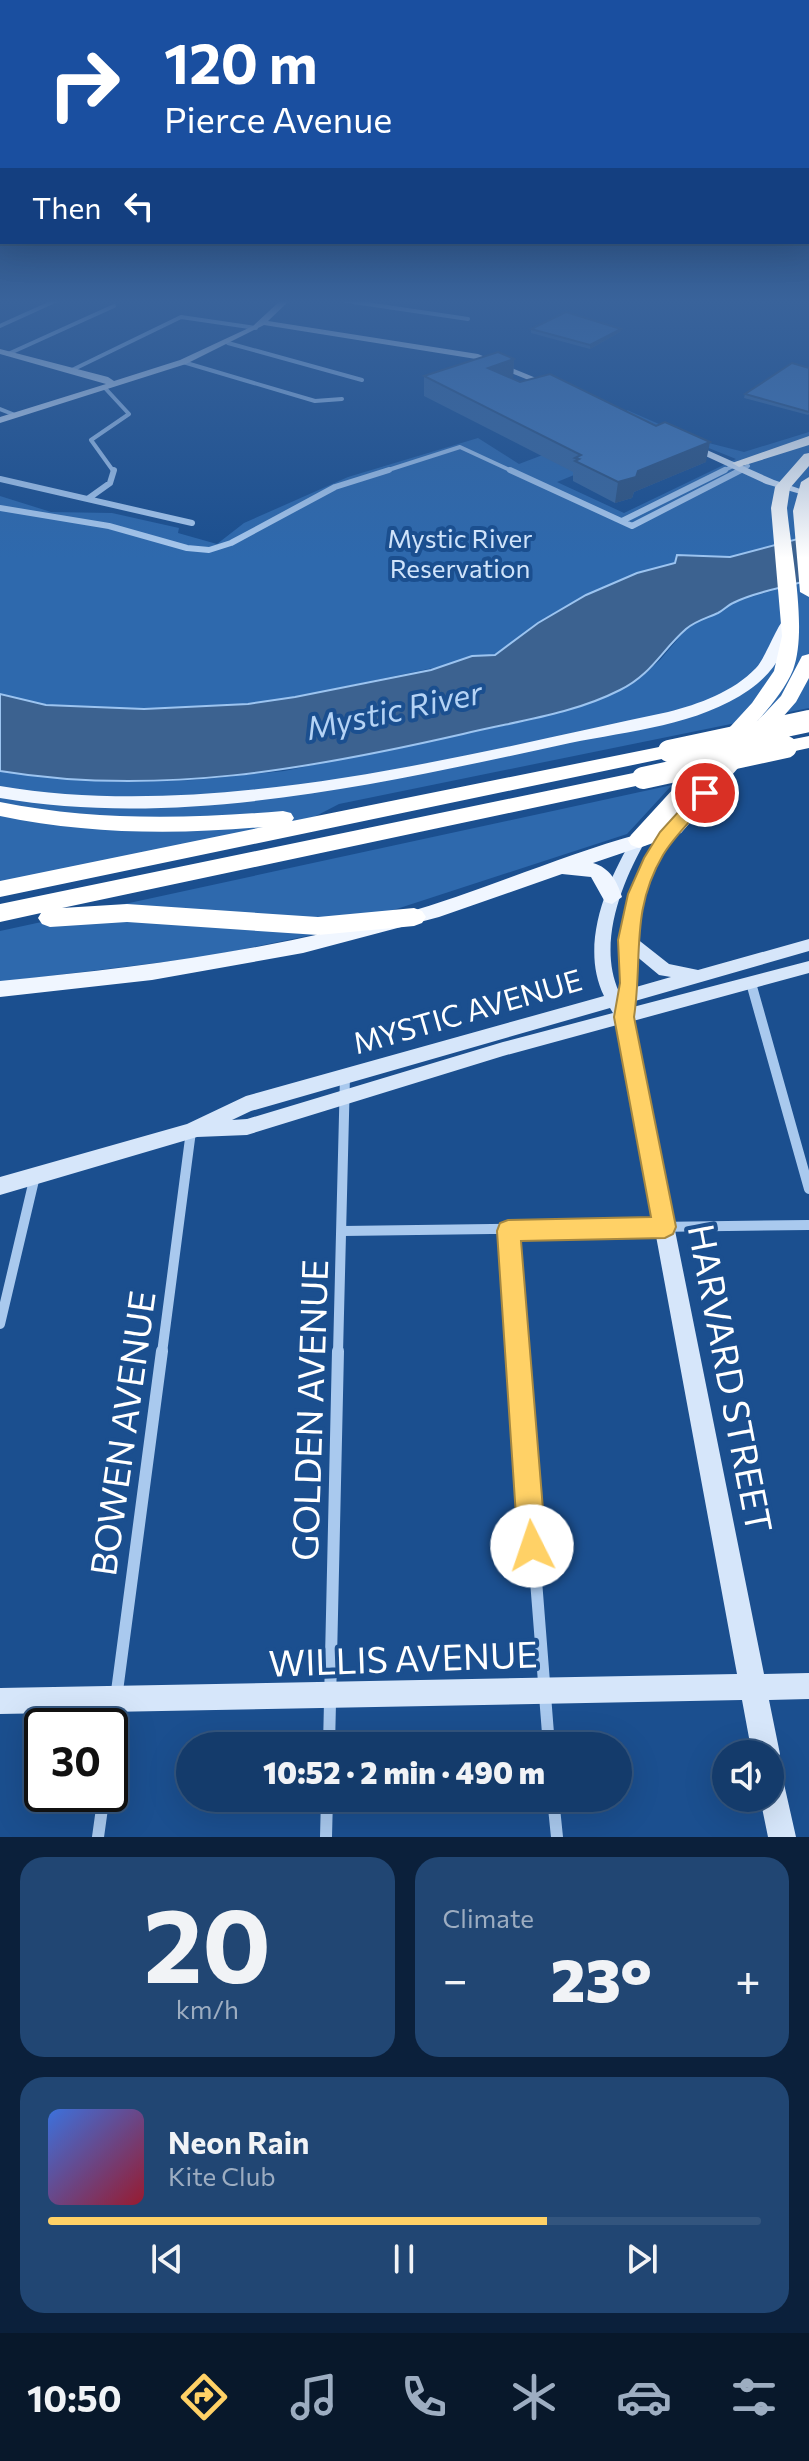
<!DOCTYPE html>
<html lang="en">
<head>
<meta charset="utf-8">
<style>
	body { margin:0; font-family:Commissioner,sans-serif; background:#214673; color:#f1f3f6; height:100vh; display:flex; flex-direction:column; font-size:30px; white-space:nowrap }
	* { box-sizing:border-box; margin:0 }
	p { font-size:26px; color:#9dadc1 }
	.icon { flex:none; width:44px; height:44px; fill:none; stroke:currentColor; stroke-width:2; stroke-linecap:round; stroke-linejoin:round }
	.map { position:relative; height:1837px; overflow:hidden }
	.panel { display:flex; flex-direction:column; gap:20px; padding:20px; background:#0b203b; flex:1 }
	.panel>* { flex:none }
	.top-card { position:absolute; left:0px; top:0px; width:810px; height:244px; box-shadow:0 8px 32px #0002,0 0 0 2px #33557e; background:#1a4fa0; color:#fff; overflow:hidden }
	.fabs { position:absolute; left:712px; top:1740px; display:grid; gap:16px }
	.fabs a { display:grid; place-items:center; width:72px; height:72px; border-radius:50%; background:#143b6b; box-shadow:0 8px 32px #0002,0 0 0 2px #33557e; font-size:40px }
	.speed { position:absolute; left:24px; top:1708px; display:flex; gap:16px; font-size:40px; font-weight:700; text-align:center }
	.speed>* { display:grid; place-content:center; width:104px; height:104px; border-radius:50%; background:#143b6b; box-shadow:0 8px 32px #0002,0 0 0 2px #33557e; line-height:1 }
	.speed .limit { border:4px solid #111; border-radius:12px; background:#fff; color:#111 }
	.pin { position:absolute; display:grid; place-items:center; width:68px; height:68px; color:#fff; margin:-34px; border:4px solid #fff; border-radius:50%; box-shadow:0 2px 8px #0007 }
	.me { position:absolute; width:88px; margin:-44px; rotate:356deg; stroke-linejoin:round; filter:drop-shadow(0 0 6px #0008) }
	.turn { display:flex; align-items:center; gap:28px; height:168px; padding:0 32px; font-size:36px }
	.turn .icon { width:104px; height:104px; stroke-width:2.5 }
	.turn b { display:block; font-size:56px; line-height:68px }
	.then { display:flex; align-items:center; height:76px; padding:0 32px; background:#0003; gap:16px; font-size:30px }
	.big { font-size:60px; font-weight:800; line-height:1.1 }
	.panel .tile { flex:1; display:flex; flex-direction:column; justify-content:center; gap:12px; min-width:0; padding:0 28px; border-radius:24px; background:#214673 }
	.panel .dial { align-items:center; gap:0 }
	.dial b { font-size:104px; line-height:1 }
	.song { display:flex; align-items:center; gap:24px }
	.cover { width:96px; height:96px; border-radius:12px; background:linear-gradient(135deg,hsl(220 70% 55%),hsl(350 70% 35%)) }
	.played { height:8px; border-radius:4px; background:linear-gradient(90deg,#ffd166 70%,#33557e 70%) }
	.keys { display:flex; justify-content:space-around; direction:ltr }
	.heat { display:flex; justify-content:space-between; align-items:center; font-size:44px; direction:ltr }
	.panel .tiles { flex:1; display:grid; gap:20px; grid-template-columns:1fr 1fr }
	.tile:last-child { grid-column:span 2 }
	.trip { position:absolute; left:176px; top:1732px; width:456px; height:80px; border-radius:40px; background:#143b6b; box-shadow:0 8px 32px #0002,0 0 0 2px #33557e; font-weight:800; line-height:80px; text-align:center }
	.menu { display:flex; height:128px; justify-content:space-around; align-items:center; background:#08182b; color:#9dadc1 }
	.menu .icon { width:56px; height:56px }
	.menu .on { color:#ffd166 }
	.menu b { font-size:36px; color:#f1f3f6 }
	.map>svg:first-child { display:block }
	.green { fill:#2e69ad }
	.water { fill:#3c6290; stroke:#9cc4f0; stroke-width:2 }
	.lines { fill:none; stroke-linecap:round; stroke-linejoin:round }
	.street-far3 { stroke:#a9c9ee; stroke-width:4 }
	.street-far2 { stroke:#a9c9ee; stroke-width:6 }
	.street-far1 { stroke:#a9c9ee; stroke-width:10 }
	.street { stroke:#a9c9ee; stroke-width:12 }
	.secondary { fill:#d6e6fa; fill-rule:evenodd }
	.primary { fill:#f0f6ff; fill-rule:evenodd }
	.highway { fill:#fff; fill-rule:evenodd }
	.highway-bridge { stroke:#fff; stroke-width:22 }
	.wall { fill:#3a679d }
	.shaded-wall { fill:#305480 }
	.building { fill:#4478b7; stroke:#305480; stroke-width:2 }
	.route { fill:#ffd166; stroke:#a68842; stroke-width:2 }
	.labels { text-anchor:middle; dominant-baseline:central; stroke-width:8; stroke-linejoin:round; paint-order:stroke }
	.far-park-label { font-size:26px; fill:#cfe3fa; stroke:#1b4f8f }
	.street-label { font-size:30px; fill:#fff; stroke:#1b4f8f }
	.water-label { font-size:32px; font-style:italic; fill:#b5d3f5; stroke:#1b4f8f }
	.near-street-label { font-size:36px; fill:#fff; stroke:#1b4f8f }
</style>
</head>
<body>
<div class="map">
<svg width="809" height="1837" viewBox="0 0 809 1837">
	<rect width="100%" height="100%" fill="#1b4f8f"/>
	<path class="green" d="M 627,410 L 693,439 L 744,452 L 809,432 L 809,536 L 730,557 L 678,555 L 675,563 L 637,573 L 586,595 L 538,623 L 495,655 L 295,697 L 248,704 L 144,709 L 46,705 L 0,694 L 0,496 L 51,512 L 112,513 L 179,528 L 178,533 L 217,544 L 244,523 L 348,477 L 478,438 L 519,464 L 627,423 L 664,438 L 557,482 L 624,513 L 736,459 L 629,416 Z
		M 809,580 L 809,708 L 339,804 L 314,817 L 0,884 L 0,771 L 121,782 L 196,780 L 284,771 L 531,720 L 620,690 L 638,680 L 660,660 L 688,627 L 734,602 Z
		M 672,785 L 627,834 L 326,932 L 205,957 L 0,982 L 0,931 Z"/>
	<path class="water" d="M 809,536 L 809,580 C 785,588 756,591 733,603 C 728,605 724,610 718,613 C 707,618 695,621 686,629 C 661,651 652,674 620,690 C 571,715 516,721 463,734 C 310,769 157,797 0,771 L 0,694 L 46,705 L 144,709 L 248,704 L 295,697 L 431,670 L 472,656 L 495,655 L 538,623 L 586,595 L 637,573 L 675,563 L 677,555 L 730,557 Z"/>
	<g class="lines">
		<path class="street-far3" d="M 347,301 L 468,319
			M 0,326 L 55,301
			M 228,343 L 362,380
			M 8,354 L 114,306
			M 183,362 L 315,401 L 342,399
			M 72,370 L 181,317 L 256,328
			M 104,387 L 129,414 L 91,440 L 114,472
			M 0,409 L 15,415
			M 382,472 L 460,447 L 514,472
			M 721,472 L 739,463
			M 737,472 L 748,466"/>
		<path class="street-far2" d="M 510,470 L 632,526 L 741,470
			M 0,479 L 192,523
			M 89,498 L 110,483 L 114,470
			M 0,508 L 109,526 L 187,548 L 209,550 L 231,543 L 335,487 L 389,470
			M 622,521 L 725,470"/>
		<path class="street-far1" d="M 751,983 L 809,1189
			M 343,1231 L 809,1225
			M 508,1231 L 518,1353
			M 0,1324 L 35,1176
			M 162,1353 L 191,1131
			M 338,1353 L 345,1076"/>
		<path class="street" d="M 518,1351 L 549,1746
			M 110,1744 L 162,1351
			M 329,1746 L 338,1351
			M 553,1798 L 557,1837
			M 98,1837 L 104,1794
			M 326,1837 L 327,1798"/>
		<path class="secondary" d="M 280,301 L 289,301 L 268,321 L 478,354 L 558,387 L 551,389 L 476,359 L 264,325 L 186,364 L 0,423 L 0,417 L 106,384 L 0,354 L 0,349 L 108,377 L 114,381 L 180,360 L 253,326 Z
			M 689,442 L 774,480 L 809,492 L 804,495 L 766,484 L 686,447 L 684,445 Z
			M 673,823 L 680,828 C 657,863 640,895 636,938 L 669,964 L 698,970 L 809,939 L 809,951 L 635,1001 L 633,1007 L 809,961 L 809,973 L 633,1021 L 764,1674 L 809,1673 L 809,1699 L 769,1700 L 780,1754 L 775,1764 L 780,1766 L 796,1837 L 768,1837 L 760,1798 L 770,1798 L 770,1754 L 752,1754 L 742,1700 L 0,1714 L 0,1688 L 737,1674 L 617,1025 L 503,1056 L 247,1135 L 197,1137 L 0,1195 L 0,1177 L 187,1124 L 246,1096 L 604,996 C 579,945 607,881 634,836 L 639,835 L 646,840 C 622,882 597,943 619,992 C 621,934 619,897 652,846 C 658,837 663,827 673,823 ZM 635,955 L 659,975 L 671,977 L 636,987 ZM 610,1008 L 613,1013 L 503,1042 L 247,1119 L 232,1120 L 251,1111 Z"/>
		<path class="primary" d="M 787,617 L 794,621 C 787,649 774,673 749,690 C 699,725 629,731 570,743 C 389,782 185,830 0,798 L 0,786 C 213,822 459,756 668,712 C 699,704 733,692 756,668 C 767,656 779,619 787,617 Z
			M 639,834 L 646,835 L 648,840 L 646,845 L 593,863 C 610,868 617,881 622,897 L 612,904 L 605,902 L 591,877 L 562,874 L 439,917 L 303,953 L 152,980 L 0,997 L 0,981 C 136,968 271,950 402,914 C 483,891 559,856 639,834 Z"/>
		<path class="highway" d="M 809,436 L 809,445 L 739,467 L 732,463 Z
			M 809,453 L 809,466 L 790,488 L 787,508 C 791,552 808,630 793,670 C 784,692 764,714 748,731 L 781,696 L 802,656 L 809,654 L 809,678 L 796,702 L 681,833 L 639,848 L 631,845 L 628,840 L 631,835 L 752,703 L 774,671 L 782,636 L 771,508 L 775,487 L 804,454 Z
			M 809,477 L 809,597 L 800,592 L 793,511 L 801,482 Z
			M 809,736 L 809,748 L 786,753 L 776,747 L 779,742 Z
			M 669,745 L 676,746 L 679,751 L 676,756 L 0,897 L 0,881 L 263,827 C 174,835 87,834 0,816 L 0,802 C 94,821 187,819 283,811 L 291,813 L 294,818 L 292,821 Z
			M 643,771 L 654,778 L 650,783 L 62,908 L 127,904 L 318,917 L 414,908 L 422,911 L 426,917 L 422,923 L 414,926 L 318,935 L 127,922 L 50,927 L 42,924 L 38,918 L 41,913 L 0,922 L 0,904 Z"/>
		<path class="highway-bridge" d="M 669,751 L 809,721
			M 643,778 L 786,747"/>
	</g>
	<path class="wall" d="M 531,329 L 621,329 L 620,332 L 590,349 L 531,333 Z
		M 514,359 L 513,378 L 511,378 L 706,462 L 634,492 L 632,498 L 615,503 L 573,481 L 573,472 L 424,396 L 424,376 Z
		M 809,368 L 809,414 L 808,415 L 744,398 L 745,394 Z"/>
	<path class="shaded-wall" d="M 621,329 L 620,332 L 590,349 L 590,345 Z
		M 514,359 L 513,378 L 487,387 L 488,368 Z
		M 710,442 L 706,462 L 634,492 L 632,498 L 615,503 L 618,482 L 638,471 Z"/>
	<path class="building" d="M 566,312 L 621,329 L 590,345 L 531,329 Z
		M 498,352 L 514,359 L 488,368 L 520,382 L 550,374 L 656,426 L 665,422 L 710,442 L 638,471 L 636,477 L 618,482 L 575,461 L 579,459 L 575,458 L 581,455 L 424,376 Z
		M 792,363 L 809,368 L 809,412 L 745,394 Z"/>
	<linearGradient id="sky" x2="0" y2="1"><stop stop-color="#0f2b4f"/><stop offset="0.54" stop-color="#39639b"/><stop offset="1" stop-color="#39639b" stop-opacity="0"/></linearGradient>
	<rect width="809" height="558" fill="url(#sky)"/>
	<path class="route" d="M 705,787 L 713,793 C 698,815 677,832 663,855 C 630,911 643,958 634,1017 L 676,1227 L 673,1234 L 665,1238 L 521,1241 L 546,1546 L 542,1556 L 532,1560 L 523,1556 L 518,1546 L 497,1231 L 500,1223 L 508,1220 L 651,1217 L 614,1017 L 620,983 L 618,940 L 628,894 L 644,858 L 660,832 L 699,789 Z"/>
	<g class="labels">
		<g class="far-park-label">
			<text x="460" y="537">Mystic River<tspan x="460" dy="30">Reservation</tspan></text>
		</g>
		<g class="street-label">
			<text transform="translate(467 1010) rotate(-16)">MYSTIC AVENUE</text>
		</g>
		<g class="water-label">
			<text transform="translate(394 709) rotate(-12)">Mystic River</text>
		</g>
		<g class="near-street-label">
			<text transform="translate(732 1378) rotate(79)">HARVARD STREET</text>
			<text transform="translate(308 1410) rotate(-88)">GOLDEN AVENUE</text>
			<text transform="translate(121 1433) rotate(-82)">BOWEN AVENUE</text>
			<text transform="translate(403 1657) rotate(-2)">WILLIS AVENUE</text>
		</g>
	</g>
</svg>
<div class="fabs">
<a><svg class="icon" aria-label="sound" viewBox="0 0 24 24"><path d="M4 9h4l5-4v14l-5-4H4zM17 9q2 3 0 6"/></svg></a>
</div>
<div class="speed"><div class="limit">30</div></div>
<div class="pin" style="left:705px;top:793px;background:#d93025"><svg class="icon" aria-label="arrive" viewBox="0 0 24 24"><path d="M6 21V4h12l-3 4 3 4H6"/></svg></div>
<svg class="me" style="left:532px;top:1546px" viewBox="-20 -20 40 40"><circle r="19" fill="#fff"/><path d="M0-13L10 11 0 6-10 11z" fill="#ffd166"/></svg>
<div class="trip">10:52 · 2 min · 490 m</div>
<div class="top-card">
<div class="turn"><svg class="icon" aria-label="right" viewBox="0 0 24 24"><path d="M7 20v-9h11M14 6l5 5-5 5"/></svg><div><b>120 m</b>Pierce Avenue</div></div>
<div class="then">Then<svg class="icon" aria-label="left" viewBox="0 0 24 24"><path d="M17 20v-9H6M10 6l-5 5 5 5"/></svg></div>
</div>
</div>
<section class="panel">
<div class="tiles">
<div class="tile dial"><b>20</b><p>km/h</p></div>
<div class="tile"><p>Climate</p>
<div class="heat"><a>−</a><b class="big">23°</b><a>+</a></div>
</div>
<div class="tile">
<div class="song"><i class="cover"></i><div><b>Neon Rain</b><p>Kite Club</p></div></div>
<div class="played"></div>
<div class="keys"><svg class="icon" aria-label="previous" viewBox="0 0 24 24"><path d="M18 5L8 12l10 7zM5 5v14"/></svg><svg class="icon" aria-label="pause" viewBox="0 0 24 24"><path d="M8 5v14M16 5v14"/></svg><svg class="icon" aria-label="next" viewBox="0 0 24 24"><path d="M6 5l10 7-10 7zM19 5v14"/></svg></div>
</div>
</div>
</section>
<nav class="menu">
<b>10:50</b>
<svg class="icon on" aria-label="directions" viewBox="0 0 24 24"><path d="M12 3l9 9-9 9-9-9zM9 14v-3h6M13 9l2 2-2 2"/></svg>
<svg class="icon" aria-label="music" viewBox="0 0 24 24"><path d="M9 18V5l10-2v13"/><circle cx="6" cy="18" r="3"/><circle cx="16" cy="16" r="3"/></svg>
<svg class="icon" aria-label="phone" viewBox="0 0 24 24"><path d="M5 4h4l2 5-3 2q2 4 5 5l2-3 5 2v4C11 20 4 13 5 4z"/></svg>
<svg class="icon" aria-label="climate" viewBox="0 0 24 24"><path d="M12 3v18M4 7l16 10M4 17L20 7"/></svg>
<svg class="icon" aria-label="car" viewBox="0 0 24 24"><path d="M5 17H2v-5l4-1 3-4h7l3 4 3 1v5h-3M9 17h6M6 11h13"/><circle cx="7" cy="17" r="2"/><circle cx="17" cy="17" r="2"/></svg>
<svg class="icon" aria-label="filters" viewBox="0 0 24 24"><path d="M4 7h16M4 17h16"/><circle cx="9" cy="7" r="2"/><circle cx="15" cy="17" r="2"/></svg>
</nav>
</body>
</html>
